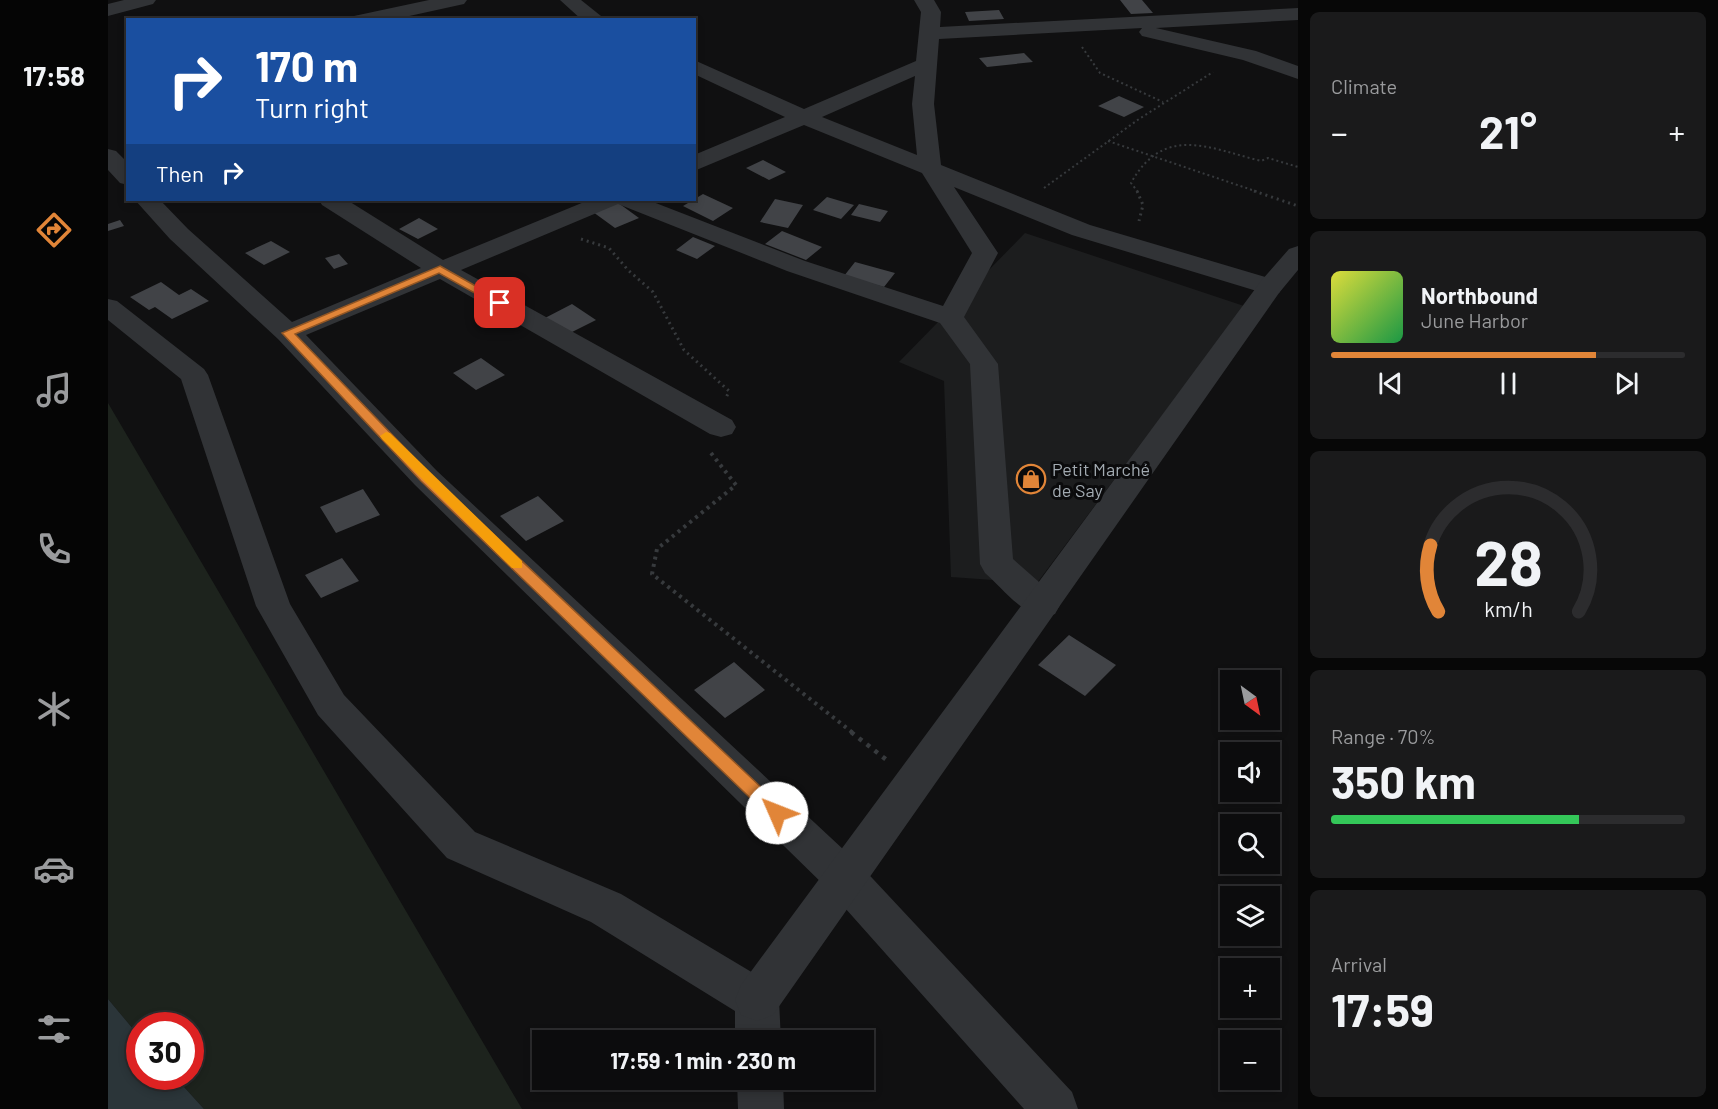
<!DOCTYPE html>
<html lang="en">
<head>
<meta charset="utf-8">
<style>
	body { margin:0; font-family:Barlow,sans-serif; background:#1a1a1b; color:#f1f3f6; height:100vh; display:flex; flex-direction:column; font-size:22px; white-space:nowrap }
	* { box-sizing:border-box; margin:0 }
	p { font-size:20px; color:#9a9b9d }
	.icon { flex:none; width:33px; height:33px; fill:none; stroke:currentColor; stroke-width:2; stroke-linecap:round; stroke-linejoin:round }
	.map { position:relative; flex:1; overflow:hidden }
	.panel { display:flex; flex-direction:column; gap:12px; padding:12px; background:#070707; width:420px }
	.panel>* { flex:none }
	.guide { position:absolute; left:18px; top:18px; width:570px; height:183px; border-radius:0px; box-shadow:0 3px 9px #0003,0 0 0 2px #2c2c2e; background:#1a4fa0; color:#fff; overflow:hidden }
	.needle { width:39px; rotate:147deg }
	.tools { position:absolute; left:1112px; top:670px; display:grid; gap:12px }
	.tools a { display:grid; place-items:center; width:60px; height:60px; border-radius:0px; background:#0c0c0d; box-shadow:0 3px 9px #0003,0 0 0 2px #2c2c2e; font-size:30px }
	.speed { position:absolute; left:18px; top:1012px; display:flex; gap:12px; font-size:30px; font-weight:700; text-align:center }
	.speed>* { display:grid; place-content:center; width:78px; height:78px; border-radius:50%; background:#0c0c0d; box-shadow:0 3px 9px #0003,0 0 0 2px #2c2c2e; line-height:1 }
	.speed .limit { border:9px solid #d22; background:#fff; color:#111 }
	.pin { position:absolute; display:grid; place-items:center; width:51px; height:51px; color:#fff; margin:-26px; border-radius:12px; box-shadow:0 3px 9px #0006 }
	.me { position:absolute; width:66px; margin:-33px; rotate:314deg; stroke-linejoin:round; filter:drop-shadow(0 0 4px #0008) }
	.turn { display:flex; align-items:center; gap:21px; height:126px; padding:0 30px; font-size:27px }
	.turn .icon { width:78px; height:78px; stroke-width:2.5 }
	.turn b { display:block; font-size:42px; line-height:51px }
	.then { display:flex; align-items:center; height:57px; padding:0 30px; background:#0003; gap:12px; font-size:22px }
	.big { font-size:45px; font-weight:700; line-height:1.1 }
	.panel .card { flex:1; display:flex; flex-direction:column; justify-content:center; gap:9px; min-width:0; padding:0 21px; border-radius:9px; background:#1a1a1b }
	.panel .dial { align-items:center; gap:0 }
	.dial svg { height:156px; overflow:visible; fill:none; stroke:#2c2c2e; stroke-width:7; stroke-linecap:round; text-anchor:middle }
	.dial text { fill:#f1f3f6; stroke:none }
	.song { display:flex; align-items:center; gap:18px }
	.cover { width:72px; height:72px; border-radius:9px; background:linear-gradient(135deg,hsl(60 70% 55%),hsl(140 70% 35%)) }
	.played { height:6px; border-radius:3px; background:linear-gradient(90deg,#e18538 75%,#2c2c2e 75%) }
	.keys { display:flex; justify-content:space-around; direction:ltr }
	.heat { display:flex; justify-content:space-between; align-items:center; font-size:33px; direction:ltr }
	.charge { height:9px; border-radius:4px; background:linear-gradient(90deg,#34c759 70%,#2c2c2e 0) }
	.trip { position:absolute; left:424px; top:1030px; width:342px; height:60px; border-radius:0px; background:#0c0c0d; box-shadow:0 3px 9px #0003,0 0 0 2px #2c2c2e; font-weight:700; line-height:60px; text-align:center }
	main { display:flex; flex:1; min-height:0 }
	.dock { display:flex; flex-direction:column; width:108px; justify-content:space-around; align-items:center; background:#050505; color:#9a9b9d }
	.dock .icon { width:42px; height:42px }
	.dock .on { color:#e18538 }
	.dock b { font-size:27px; color:#f1f3f6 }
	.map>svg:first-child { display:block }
	.built { fill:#1c1d1e }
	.green { fill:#1d231d }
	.water { fill:#2b3539 }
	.building { fill:#414347 }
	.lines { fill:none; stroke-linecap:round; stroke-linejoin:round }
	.path-far3 { stroke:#373a3d; stroke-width:2; stroke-dasharray:2 3; stroke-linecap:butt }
	.path-far2 { stroke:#373a3d; stroke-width:3; stroke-dasharray:2 4; stroke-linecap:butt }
	.path-far1 { stroke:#373a3d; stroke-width:4; stroke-dasharray:3 4.5; stroke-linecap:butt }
	.path { stroke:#373a3d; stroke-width:4.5; stroke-dasharray:4 6; stroke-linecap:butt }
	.minor { fill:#313336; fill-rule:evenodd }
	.tertiary { fill:#313336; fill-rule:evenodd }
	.route { fill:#e18538; stroke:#925624; stroke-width:1.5 }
	.slow { fill:#f59e0b }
	.labels { text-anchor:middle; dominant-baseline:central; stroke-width:6; stroke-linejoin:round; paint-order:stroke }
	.poi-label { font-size:18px; fill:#a2aab1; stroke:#0b0b0c; text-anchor:start }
</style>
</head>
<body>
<main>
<nav class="dock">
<b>17:58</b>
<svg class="icon on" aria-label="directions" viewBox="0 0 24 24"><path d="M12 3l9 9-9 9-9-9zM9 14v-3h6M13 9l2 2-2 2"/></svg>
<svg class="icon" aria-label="music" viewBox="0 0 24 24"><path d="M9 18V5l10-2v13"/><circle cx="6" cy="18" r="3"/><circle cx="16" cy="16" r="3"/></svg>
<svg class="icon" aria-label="phone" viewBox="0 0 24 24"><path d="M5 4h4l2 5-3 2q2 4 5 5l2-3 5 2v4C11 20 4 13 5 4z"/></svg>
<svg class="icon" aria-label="climate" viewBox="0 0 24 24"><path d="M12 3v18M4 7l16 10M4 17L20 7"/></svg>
<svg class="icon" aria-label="car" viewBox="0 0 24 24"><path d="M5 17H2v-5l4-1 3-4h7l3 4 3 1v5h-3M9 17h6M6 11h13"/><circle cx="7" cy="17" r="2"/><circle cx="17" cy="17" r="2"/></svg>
<svg class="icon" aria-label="filters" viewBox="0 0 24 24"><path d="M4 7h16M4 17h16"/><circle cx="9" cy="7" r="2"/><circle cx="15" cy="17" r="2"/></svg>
</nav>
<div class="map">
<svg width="1190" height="1109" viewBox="0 0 1190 1109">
	<rect width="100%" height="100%" fill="#101011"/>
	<path class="built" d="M 917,233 L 1136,306 L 929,583 L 843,577 L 836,381 L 791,362 Z"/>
	<path class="green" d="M 0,403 L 414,1109 L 96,1109 L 67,1077 L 82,1077 L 82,1026 L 32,1026 L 31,1036 L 0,999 Z"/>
	<path class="water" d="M 0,999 L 31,1036 L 32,1077 L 67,1077 L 96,1109 L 0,1109 Z"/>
	<path class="building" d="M 1012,0 L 1034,0 L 1045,13 L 1023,14 Z
		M 891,10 L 896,19 L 861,21 L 857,12 Z
		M 916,53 L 925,62 L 879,67 L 871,58 Z
		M 1011,96 L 1036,107 L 1016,117 L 990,106 Z
		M 655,160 L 678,172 L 661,180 L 638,168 Z
		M 595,194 L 625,208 L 605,221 L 575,206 Z
		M 719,197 L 746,205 L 733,219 L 705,210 Z
		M 667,199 L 695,205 L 680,228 L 652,222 Z
		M 509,202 L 531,218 L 507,228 L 485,212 Z
		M 751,204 L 780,211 L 772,222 L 743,215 Z
		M 311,218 L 330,229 L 310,239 L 291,229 Z
		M 12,220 L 16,226 L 0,231 L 0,224 Z
		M 674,231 L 714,247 L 698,260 L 657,244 Z
		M 585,237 L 607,246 L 589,259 L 568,250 Z
		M 163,241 L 182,252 L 156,265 L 137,253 Z
		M 231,254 L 240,264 L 226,269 L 217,258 Z
		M 747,262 L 787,273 L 776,287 L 736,276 Z
		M 53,282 L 71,295 L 83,289 L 101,301 L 64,319 L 47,307 L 41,310 L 22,297 Z
		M 464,304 L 488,320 L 460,334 L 437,318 Z
		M 373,358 L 397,375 L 368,390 L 345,373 Z
		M 255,489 L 272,515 L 228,533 L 212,507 Z
		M 430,496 L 456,521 L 418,541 L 392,516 Z
		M 234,558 L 251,581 L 213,598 L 197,575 Z
		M 961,635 L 1008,665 L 977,696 L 930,665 Z
		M 626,662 L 657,690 L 617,718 L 586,690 Z"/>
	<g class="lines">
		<path class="path-far3" d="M 974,47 L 992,73 L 1055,102
			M 1000,141 L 1150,192
			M 936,188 L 1031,119 L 1105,72
			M 1030,192 L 1023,183 C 1056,124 1101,148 1153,161 L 1160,158 L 1190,167"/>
		<path class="path-far2" d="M 1029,191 L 1035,205 L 1031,221
			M 1146,191 L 1190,206
			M 473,239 L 501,248 L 520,270 L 545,292 L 576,350 L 621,391 L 618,398"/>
		<path class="path-far1" d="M 603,453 L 628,485 L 549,549 L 544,574 L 745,733"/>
		<path class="path" d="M 743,732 L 780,761"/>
		<path class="minor" d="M 16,0 L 48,0 L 45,4 L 0,16 L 0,4 Z
			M 321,0 L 359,0 L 356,4 L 283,20 L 244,20 L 246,16 Z
			M 452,0 L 473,0 L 498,20 L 474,20 Z
			M 806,0 L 826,0 L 833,12 L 832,27 L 1190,8 L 1190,20 L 1048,28 L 1148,51 L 1190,66 L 1190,79 L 1135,60 L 1034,36 L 1031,32 L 1034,28 L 831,39 L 826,104 L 833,165 L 982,225 L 1171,281 L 1175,287 L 1171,293 L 1162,295 L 964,235 L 846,187 L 890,253 L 856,317 L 890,364 L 905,559 L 947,596 L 952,605 L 947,614 C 919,623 897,590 877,573 L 872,564 L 862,364 L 832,323 L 679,271 L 510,204 L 353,270 L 624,420 L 628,427 L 624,434 L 613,437 L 602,434 L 332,279 L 198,335 L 329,471 L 751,864 L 964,1092 L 970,1109 L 916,1109 L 721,890 L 307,485 L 170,339 L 62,239 L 27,200 L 52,200 L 80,229 L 184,322 L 313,268 L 214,205 L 211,200 L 239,200 L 335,260 L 481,200 L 540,200 L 697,261 L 835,306 L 864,253 L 814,173 L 696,125 L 586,171 L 586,155 L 677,117 L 586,74 L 586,60 L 696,109 L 808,61 L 813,12 ZM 807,76 L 804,104 L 809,155 L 714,117 Z
			M 0,149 L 8,151 L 20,163 L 20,185 L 12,183 L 0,170 Z
			M 0,299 L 9,301 L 96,369 L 100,375 L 182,604 L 236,695 L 367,832 L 513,894 L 665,985 L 671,1000 L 673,1041 L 627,1041 L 627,1011 L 483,922 L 339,858 L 210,715 L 148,606 L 73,379 L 0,320 Z
			M 629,1080 L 675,1080 L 676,1109 L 630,1109 Z"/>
		<path class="tertiary" d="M 1190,246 L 1190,270 L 1171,293 L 665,1015 L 649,1021 L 633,1015 L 627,1000 L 633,985 L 1153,281 L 1181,249 Z"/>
	</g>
	<path class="route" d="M 332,266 L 398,303 L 388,305 L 331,273 L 187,334 L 323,475 L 675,808 L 677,813 L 675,818 L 663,818 L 313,481 L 174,333 Z"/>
	<path class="slow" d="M 278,432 L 282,433 L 414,561 L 414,568 L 404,568 L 274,439 L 272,436 Z"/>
	<defs>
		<g id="shop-ring" transform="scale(1.5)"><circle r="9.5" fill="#0b0b0c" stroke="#e18538" stroke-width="1.5"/><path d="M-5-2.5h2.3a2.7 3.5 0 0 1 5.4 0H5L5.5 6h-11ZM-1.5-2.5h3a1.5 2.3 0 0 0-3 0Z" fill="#e18538"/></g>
	</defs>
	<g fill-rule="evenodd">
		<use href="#shop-ring" x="923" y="479"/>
	</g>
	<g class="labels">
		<g class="poi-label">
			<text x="944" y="469">Petit Marché<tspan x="944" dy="21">de Say</tspan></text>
		</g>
	</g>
</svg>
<div class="tools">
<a><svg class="needle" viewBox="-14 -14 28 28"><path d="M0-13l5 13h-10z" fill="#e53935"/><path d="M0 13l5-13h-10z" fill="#9a9b9d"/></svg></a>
<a><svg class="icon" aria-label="sound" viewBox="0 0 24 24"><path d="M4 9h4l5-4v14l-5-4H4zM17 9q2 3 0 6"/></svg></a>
<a><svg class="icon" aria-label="search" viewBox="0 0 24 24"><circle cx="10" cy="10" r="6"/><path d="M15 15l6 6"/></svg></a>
<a><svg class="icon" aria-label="layers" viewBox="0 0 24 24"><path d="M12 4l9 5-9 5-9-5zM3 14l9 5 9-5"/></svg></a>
<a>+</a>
<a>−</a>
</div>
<div class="speed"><div class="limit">30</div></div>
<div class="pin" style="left:392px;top:303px;background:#d93025"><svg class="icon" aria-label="arrive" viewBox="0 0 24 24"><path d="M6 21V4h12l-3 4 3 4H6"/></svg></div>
<svg class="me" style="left:669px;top:813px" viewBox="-20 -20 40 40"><circle r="19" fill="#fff"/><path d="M0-13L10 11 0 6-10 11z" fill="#e18538"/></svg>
<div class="trip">17:59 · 1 min · 230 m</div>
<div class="guide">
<div class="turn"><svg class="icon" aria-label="right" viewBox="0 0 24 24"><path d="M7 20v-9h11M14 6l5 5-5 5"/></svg><div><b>170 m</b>Turn right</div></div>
<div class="then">Then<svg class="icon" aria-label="right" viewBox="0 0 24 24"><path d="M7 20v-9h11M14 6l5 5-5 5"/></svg></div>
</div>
</div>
<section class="panel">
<div class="card"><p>Climate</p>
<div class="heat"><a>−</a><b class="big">21°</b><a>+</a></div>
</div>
<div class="card">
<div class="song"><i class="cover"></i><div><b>Northbound</b><p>June Harbor</p></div></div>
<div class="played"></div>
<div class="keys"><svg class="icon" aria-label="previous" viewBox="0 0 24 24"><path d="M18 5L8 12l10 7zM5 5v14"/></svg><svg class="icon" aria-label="pause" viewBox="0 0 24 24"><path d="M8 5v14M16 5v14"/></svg><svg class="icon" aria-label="next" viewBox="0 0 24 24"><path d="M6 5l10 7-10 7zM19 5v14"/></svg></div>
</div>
<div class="card dial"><svg viewBox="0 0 100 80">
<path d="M14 69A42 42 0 1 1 86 69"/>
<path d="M14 69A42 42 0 0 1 10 35" stroke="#e18538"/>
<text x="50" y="56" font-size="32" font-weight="700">28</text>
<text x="50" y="72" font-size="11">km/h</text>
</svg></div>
<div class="card"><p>Range · 70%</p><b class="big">350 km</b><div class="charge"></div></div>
<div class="card"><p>Arrival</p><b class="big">17:59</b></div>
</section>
</main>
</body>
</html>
